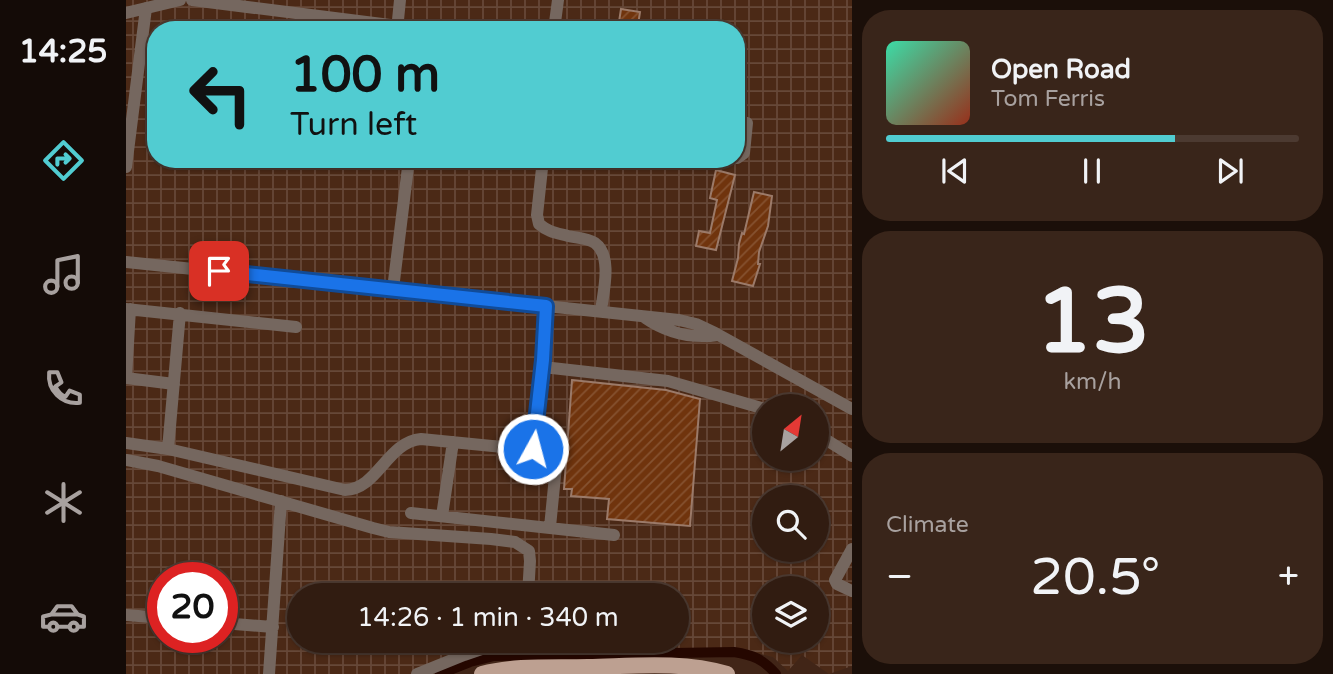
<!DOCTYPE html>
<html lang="en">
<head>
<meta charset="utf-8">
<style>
	body { margin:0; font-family:"Varela Round",sans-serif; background:#39251a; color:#f1f3f6; height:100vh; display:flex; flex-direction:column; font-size:26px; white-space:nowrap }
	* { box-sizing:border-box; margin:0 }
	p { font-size:23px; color:#a8a19f }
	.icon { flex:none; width:38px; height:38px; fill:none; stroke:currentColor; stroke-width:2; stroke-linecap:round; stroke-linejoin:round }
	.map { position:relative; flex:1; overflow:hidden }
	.details { display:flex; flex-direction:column; gap:10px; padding:10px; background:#1b0f09; width:481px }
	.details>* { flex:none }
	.banner { position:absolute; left:21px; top:21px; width:598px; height:147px; border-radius:28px; box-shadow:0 2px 5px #0004,0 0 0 2px #4c3a31; background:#51ccd1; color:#111; overflow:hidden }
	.needle { width:46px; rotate:30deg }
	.fabs { position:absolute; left:626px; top:394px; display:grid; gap:14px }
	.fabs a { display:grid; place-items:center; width:77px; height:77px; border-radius:50%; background:#311c11; box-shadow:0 2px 5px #0004,0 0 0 2px #4c3a31; font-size:35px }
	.speed { position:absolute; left:21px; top:562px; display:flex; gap:14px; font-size:35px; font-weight:700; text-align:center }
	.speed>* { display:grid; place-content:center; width:91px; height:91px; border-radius:50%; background:#311c11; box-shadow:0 2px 5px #0004,0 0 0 2px #4c3a31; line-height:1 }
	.speed .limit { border:10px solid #d22; background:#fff; color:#111 }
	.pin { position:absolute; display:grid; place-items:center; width:60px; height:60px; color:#fff; margin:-30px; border-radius:14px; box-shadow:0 4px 10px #0006 }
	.me { position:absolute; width:77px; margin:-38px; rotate:7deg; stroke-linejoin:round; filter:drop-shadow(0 0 5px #0008) }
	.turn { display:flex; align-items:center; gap:24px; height:147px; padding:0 28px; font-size:32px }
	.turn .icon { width:91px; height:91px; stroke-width:2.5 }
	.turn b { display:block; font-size:49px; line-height:60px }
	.big { font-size:52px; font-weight:600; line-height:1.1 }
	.details .widget { flex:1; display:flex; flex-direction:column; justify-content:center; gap:10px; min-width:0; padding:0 24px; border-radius:28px; background:#39251a }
	.details .dial { align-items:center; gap:0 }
	.dial b { font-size:91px; line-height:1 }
	.song { display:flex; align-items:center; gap:21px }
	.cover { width:84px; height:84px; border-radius:10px; background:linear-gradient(135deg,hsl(160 70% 55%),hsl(10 70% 35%)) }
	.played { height:7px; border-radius:4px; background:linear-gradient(90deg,#51ccd1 70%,#4c3a31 70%) }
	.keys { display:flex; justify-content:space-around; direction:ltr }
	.heat { display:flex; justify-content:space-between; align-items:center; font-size:38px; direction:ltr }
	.trip { position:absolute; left:161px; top:583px; width:402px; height:70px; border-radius:35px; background:#311c11; box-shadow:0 2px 5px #0004,0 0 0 2px #4c3a31; font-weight:600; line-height:70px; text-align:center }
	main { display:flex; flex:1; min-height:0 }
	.tabs { display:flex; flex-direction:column; width:126px; justify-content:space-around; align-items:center; background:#140b07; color:#a8a19f }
	.tabs .icon { width:49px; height:49px }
	.tabs .on { color:#51ccd1 }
	.tabs b { font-size:32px; color:#f1f3f6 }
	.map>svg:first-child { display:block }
	.industrial { fill:url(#industrial-grid); fill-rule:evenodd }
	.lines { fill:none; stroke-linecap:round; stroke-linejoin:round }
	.canal { stroke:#250700; stroke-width:10 }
	.building { fill:url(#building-hatch); stroke:#9b7a69; stroke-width:2 }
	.minor { stroke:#75675f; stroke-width:12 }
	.major { stroke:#bda091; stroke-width:16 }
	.route-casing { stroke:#114b97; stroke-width:18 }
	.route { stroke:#1a73e8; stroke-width:12 }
</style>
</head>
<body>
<main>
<nav class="tabs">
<b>14:25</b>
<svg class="icon on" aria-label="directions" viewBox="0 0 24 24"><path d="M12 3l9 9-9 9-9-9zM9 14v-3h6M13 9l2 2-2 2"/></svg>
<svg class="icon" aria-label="music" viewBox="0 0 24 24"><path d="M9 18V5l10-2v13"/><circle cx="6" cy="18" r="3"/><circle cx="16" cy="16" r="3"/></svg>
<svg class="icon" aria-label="phone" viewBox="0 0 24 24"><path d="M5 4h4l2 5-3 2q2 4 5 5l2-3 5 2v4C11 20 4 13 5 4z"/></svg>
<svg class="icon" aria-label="climate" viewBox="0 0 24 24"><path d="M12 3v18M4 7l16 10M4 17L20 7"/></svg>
<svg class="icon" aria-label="car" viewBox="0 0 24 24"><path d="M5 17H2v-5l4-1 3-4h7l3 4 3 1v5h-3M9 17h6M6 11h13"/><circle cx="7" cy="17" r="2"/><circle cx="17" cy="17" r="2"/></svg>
</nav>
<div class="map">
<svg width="726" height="674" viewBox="0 0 726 674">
	<defs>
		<pattern id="industrial-grid" width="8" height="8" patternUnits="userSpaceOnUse" patternTransform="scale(1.75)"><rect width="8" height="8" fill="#4b2916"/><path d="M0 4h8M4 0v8" fill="none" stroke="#664838"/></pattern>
		<pattern id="building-hatch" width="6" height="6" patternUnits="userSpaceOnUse" patternTransform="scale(1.75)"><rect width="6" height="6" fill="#70340d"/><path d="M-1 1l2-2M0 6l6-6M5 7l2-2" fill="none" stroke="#855230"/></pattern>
	</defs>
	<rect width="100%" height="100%" fill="#412517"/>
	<path class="industrial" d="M 0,0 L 726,0 L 726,666 L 703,674 L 676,655 L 662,671 L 647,657 L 623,651 L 361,652 L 306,674 L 0,674 ZM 30,30 L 611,30 L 611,159 L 30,159 ZM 639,406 L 691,406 L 691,458 L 639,458 ZM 639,497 L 691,497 L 691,550 L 639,550 ZM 37,578 L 96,578 L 96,637 L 37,637 ZM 639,588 L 691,588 L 691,640 L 639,640 ZM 173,595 L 551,595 L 551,640 L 173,640 Z"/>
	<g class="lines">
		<path class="canal" d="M 314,674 L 344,662 L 368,656 L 608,652 C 627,655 637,659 650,674"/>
	</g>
	<path class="building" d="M 495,9 L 514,12 L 512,25 L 493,22 Z
		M 590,170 L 609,175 L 590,250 L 570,246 L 573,231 L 584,233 L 591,200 L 584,198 Z
		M 628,192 L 646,196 L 642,226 L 633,252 L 632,264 L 634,264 L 627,286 L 606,281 L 612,258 L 613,244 L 616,233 L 618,234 Z
		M 446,380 L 540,390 L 574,399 L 564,526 L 481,519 L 483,499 L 445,496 L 446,489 L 438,489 Z"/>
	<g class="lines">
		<path class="minor" d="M 66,0 L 272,26
			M 0,13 L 54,0
			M 271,30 L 274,0
			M 428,30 L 432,0
			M 611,158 L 618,153 L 621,123
			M 417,159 L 411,215 L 413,224 C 422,232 431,233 442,236 C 451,238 461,238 469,243 C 487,256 477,293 475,311
			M 0,167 L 20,8
			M 0,262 L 553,320 L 570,324 L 589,333 L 726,409
			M 267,289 L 283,159
			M 420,306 L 417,367 L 542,381 L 639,409
			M 0,309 L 170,327
			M 54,313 L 42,449 L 219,490 C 252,489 261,442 295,439 L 416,451 L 428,459 L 430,466 L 424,527
			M 518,317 C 541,333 564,339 592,335
			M 0,378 L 4,309
			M 0,378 L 48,384
			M 691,434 L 726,456
			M 0,443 L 42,449
			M 407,449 L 417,367
			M 0,460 L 32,466 L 247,528 L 263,532 L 365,539 L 389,542 L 403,551 L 404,561 L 402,595
			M 285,513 L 488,535
			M 316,516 L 327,442
			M 726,549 L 709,580 L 711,584 L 726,591
			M 0,615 L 37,618
			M 96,623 L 147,627
			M 143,674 L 155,501
			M 291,674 L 338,655 L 382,640"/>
		<path class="major" d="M 356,674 C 390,665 427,668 462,667 C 509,666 556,661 601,674"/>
	</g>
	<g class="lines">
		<g class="route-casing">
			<path id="route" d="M 93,271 L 420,306 L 417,360 L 407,449"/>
		</g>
		<use href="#route" class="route"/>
	</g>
</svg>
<div class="fabs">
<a><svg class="needle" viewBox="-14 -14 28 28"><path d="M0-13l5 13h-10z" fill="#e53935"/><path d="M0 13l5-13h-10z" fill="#a8a19f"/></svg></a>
<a><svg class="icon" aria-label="search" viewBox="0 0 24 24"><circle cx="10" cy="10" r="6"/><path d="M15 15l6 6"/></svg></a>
<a><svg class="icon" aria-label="layers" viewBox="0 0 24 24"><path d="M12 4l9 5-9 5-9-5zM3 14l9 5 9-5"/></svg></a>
</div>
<div class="speed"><div class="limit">20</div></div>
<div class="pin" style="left:93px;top:271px;background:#d93025"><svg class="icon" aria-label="arrive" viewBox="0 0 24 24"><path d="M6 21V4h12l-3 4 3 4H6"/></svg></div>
<svg class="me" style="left:407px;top:449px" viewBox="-20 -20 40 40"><circle r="17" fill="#1a73e8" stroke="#fff" stroke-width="3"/><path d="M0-11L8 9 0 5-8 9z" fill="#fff"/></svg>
<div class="trip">14:26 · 1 min · 340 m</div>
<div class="banner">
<div class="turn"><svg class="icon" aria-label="left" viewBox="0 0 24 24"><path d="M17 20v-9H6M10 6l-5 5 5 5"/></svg><div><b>100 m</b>Turn left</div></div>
</div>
</div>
<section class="details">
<div class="widget">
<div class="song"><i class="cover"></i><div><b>Open Road</b><p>Tom Ferris</p></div></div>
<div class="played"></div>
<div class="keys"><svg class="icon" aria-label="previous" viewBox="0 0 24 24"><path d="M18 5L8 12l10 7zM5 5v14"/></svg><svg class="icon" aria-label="pause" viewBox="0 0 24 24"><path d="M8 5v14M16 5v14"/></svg><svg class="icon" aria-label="next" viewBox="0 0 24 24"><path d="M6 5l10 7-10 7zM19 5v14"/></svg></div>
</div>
<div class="widget dial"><b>13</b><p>km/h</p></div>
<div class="widget"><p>Climate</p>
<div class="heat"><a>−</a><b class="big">20.5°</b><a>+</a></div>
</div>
</section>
</main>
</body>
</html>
